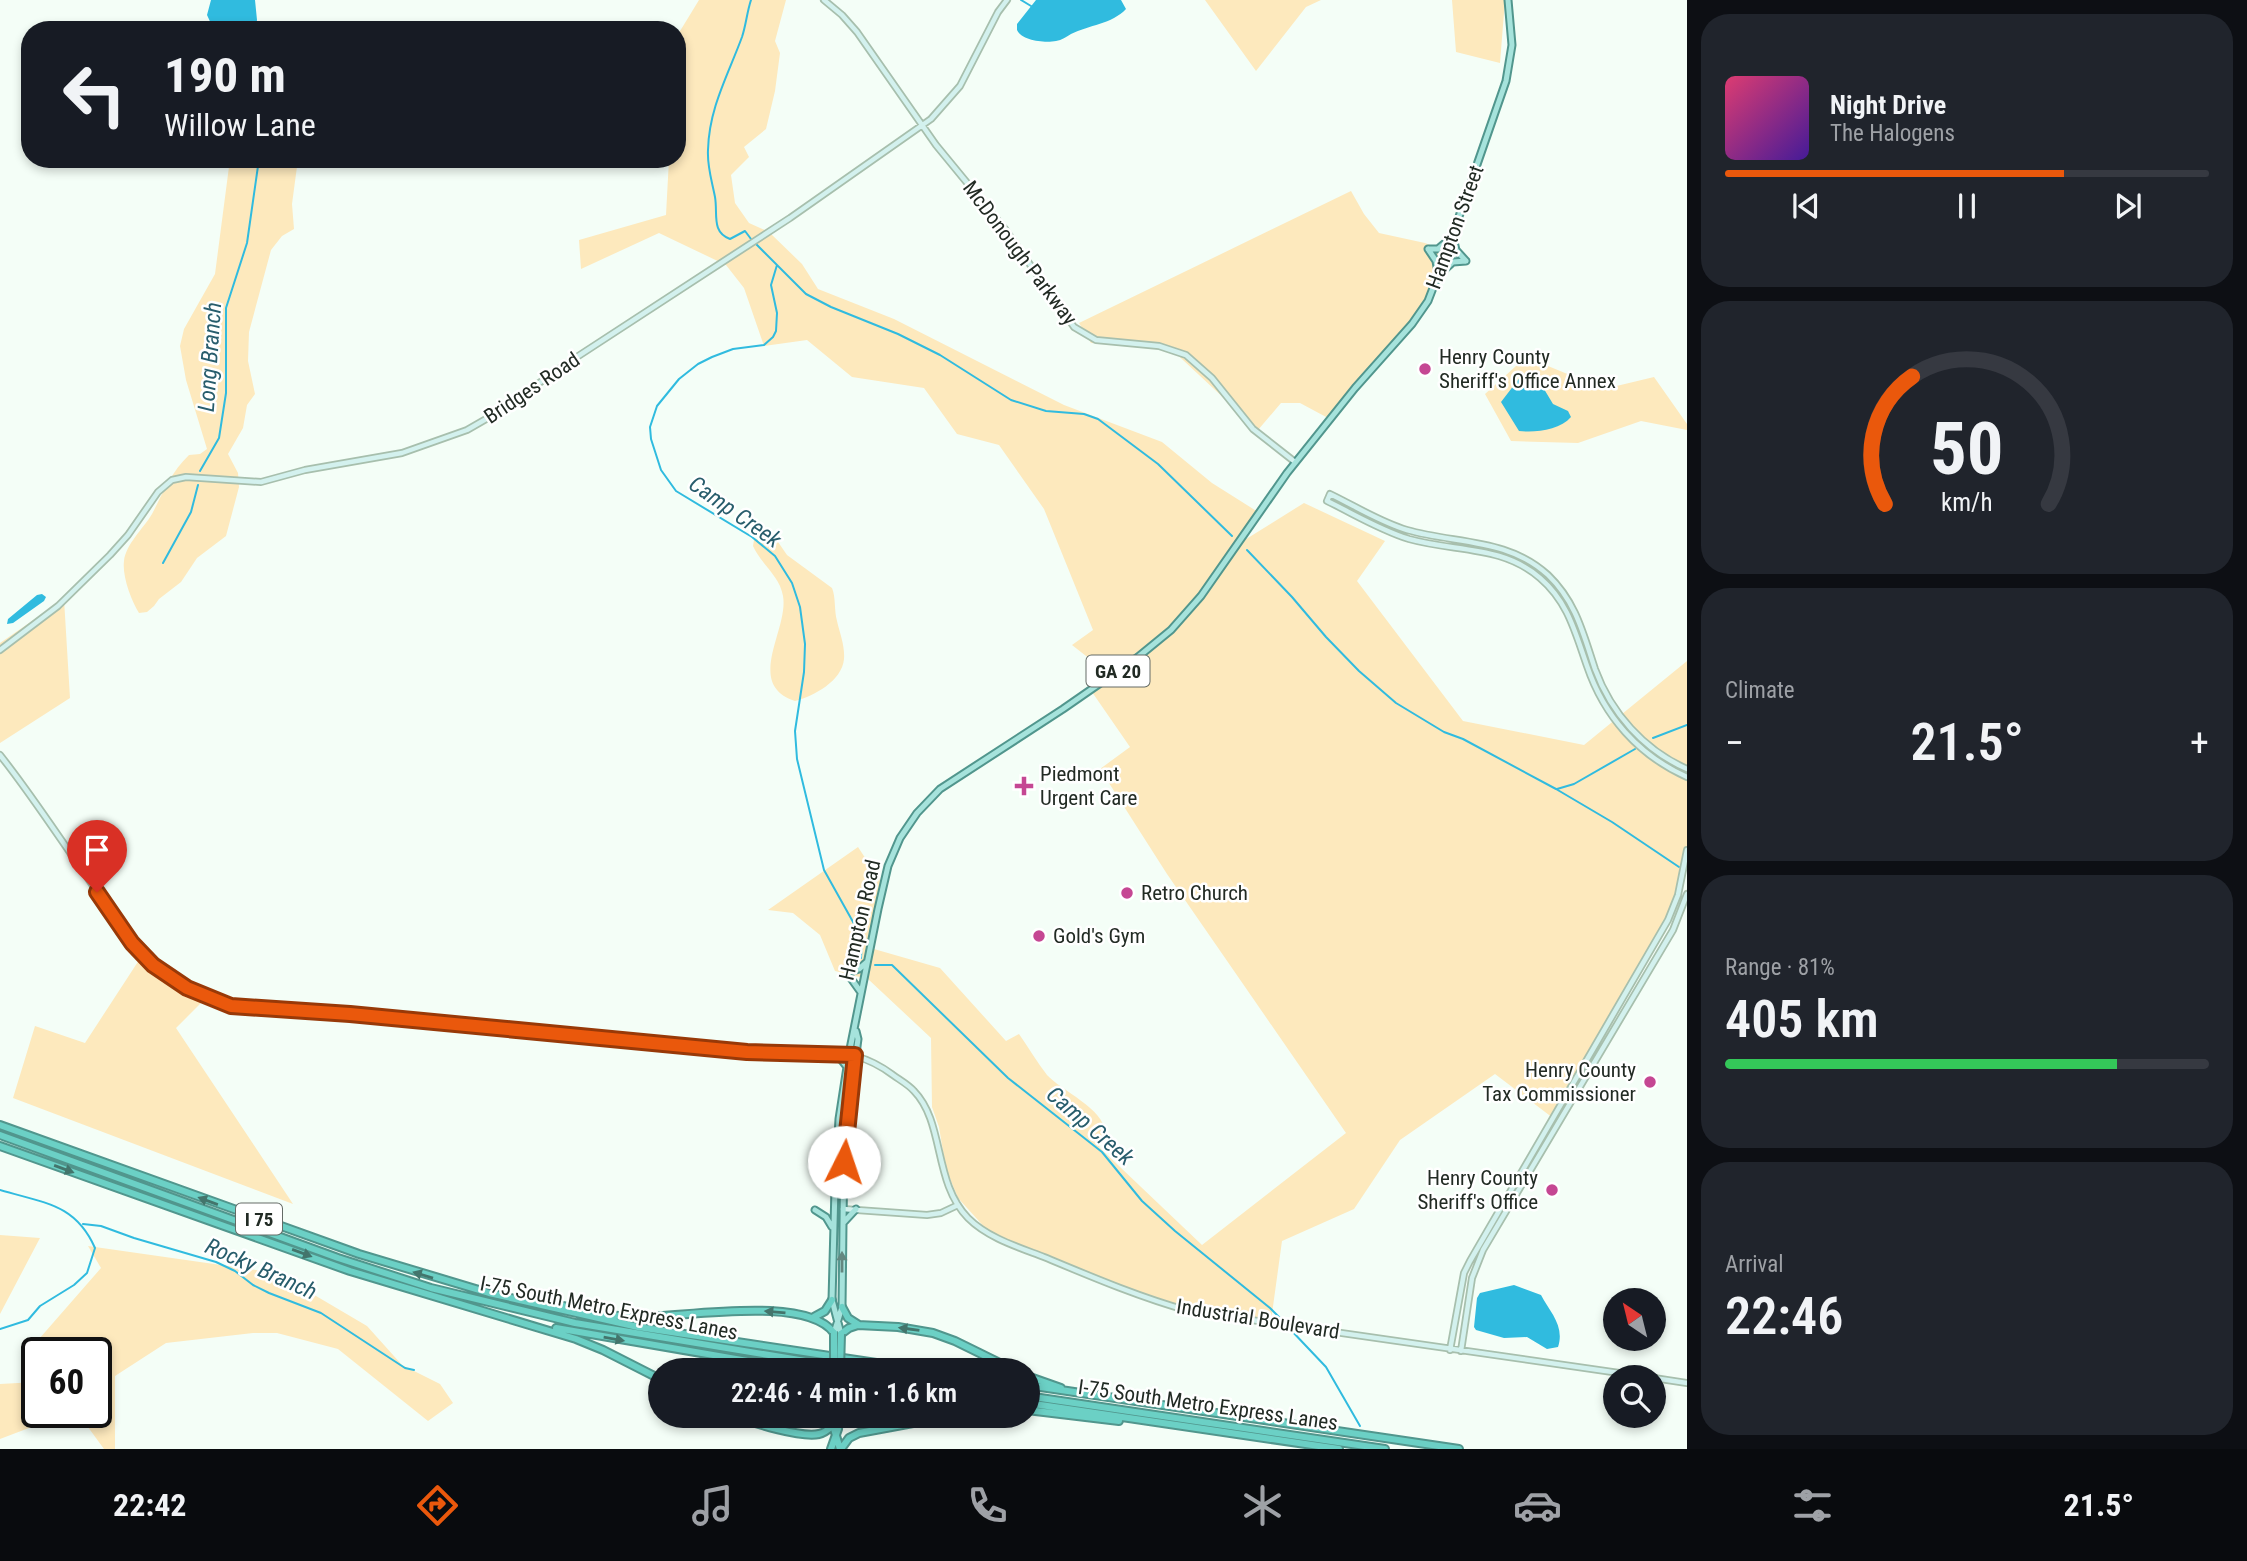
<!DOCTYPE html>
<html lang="en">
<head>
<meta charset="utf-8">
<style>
	body { margin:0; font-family:"Roboto Condensed",sans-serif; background:#20242c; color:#f1f3f6; height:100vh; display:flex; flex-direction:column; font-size:26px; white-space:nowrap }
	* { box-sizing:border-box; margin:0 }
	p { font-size:23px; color:#9ea1a6 }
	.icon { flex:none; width:38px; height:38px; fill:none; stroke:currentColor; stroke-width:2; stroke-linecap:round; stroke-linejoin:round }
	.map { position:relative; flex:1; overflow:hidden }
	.panel { display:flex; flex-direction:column; gap:14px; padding:14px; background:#0d0f14; width:560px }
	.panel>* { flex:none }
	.banner { position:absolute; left:21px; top:21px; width:665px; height:147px; border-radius:28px; box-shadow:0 4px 10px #0003; background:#171b24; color:#f1f3f6; overflow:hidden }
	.needle { width:46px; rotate:325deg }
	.fabs { position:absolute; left:1603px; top:1288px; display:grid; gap:14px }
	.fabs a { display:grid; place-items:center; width:63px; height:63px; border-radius:50%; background:#171b24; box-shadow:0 4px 10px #0003; font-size:35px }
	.speed { position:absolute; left:21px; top:1337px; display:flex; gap:14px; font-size:35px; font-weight:700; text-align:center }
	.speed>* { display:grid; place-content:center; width:91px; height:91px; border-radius:50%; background:#171b24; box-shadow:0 4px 10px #0003; line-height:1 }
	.speed .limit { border:4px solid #111; border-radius:10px; background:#fff; color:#111 }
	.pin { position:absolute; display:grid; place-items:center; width:60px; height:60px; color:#fff; margin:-72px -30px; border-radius:50% 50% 50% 0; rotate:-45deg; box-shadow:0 0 7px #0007 }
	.pin .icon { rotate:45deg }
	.me { position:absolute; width:77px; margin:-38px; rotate:4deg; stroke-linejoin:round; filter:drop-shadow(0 0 5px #0008) }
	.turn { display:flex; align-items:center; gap:24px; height:147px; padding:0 28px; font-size:32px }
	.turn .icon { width:91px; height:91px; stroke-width:2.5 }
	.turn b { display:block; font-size:49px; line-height:60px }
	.big { font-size:52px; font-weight:600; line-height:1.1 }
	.panel .tile { flex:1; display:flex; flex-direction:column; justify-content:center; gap:10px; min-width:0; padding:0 24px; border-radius:28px; background:#20242c }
	.panel .dial { align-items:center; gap:0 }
	.dial svg { height:182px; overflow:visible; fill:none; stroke:#363941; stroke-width:7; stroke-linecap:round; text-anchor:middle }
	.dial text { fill:#f1f3f6; stroke:none }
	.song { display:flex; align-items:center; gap:21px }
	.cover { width:84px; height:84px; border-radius:10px; background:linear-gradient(135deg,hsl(340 70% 55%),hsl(260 70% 35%)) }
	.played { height:7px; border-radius:4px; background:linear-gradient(90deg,#ea580c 70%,#363941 70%) }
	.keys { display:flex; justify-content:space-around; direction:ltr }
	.heat { display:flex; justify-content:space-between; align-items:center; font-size:38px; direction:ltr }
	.charge { height:10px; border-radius:5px; background:linear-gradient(90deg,#34c759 81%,#363941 0) }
	.trip { position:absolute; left:648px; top:1358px; width:392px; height:70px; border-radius:35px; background:#171b24; box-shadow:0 4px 10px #0003; font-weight:600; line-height:70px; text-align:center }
	.tab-bar { display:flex; height:112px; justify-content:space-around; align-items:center; background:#090b0e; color:#9ea1a6 }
	.tab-bar .icon { width:49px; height:49px }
	.tab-bar .selected { color:#ea580c }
	.tab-bar b { font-size:32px; color:#f1f3f6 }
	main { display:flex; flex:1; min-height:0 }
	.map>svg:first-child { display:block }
	.green { fill:#fde9bd }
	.water { fill:#30bbdf }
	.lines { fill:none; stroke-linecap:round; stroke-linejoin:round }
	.stream { stroke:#30bbdf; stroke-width:2 }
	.secondary-casing { stroke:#a7bfad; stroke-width:8 }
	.primary-casing { stroke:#51968d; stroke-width:9 }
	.highway-casing { stroke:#51968d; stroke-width:10 }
	.secondary { stroke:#d3f1ee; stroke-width:4.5 }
	.primary { stroke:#a6e3dc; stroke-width:5 }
	.highway { stroke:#6bd0c5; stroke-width:6 }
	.highway-bridge-casing { stroke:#51968d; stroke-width:10; stroke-linecap:butt }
	.highway-bridge { stroke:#6bd0c5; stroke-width:6 }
	.oneway { fill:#43756c }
	.oneway2 { fill:#648780 }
	.route-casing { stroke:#983908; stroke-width:18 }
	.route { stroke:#ea580c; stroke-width:12 }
	.poi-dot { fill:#c54793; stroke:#fff; stroke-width:2.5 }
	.labels { text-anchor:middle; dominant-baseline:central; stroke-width:5; stroke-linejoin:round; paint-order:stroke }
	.shield { fill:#fff; stroke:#646b66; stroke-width:2 }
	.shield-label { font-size:19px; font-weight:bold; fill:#222b24 }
	.street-label { font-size:21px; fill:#222b24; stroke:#fff }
	.poi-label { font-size:21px; fill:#222b24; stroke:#fff; text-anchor:start }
	.water-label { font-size:23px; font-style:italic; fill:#285d6c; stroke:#fff }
</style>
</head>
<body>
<main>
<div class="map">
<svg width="1687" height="1449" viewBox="0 0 1687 1449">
	<rect width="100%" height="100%" fill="#f4fef7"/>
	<path class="green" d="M 699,0 L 786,0 L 775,41 L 780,53 L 775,91 L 766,129 L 744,147 L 749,157 L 731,175 L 735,203 L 749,223 L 769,232 L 802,264 L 818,289 L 894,319 L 1064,405 L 1162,442 L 1212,483 L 1258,512 L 1243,541 L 1304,503 L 1385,541 L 1357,581 L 1463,721 L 1584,745 L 1687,661 L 1687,859 L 1666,931 L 1553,1118 L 1495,1074 L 1400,1140 L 1354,1209 L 1282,1241 L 1271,1321 L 1189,1309 L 1019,1249 L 987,1230 L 958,1198 L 946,1169 L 939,1127 L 932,1107 L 931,1038 L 868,979 L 835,971 L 820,935 L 793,913 L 768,910 L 858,847 L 885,888 L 874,949 L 940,968 L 1006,1041 L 1019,1034 C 1028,1047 1037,1062 1047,1075 C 1063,1093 1124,1117 1099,1147 L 1202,1245 L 1346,1133 L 1167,874 L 1100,769 L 1130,747 L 1092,692 L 1107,681 L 1095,663 L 1072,645 L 1093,630 L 1044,509 L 999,445 L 957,434 L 924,388 L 852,377 L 807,340 L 764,346 L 744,288 L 726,265 L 659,233 L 581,269 L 579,240 L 666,215 L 669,159 L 677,159 L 677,36 Z
		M 1205,0 L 1321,0 L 1306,7 L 1256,71 Z
		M 1452,0 L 1505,0 L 1500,63 L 1456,52 Z
		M 230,159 L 298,159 L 292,204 L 294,229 L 282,236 L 271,250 L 249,332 L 248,361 L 255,394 L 247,405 L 243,428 L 228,454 L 238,473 L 239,487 L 226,536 L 197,558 L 181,582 L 159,599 L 154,606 L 147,612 L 139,613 C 131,600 122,576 124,561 C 126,544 143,529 152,514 C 163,493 171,472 189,455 L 200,454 L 207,449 L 186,380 L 180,346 L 184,329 L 215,274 Z
		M 1351,191 L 1364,214 L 1379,233 L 1425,243 L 1448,252 L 1429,303 L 1400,343 L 1328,418 L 1300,403 L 1281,403 L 1258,430 L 1169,347 L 1091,343 L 1079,323 Z
		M 1526,357 L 1604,389 L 1654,377 L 1687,424 L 1687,430 L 1641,421 L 1578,443 L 1511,441 L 1485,394 Z
		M 766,535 L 776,539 L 787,555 L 832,588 C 836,598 834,610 837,621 C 840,634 845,646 844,659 C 842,681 814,696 795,701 C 744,684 789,630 783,596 C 780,576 761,564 753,546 L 754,540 Z
		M 64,599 L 70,698 L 0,743 L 0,643 Z
		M 143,954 C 166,981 175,985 208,996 L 176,1028 L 293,1204 L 13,1098 L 35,1026 L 85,1043 Z
		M 0,1235 L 40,1238 L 0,1314 Z
		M 88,1246 L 277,1273 L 367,1326 L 402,1365 L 440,1384 L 453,1403 L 428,1421 L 338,1349 L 277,1333 L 253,1333 L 166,1343 L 115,1376 L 115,1449 L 104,1449 L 77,1412 L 96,1412 L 96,1353 L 38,1353 L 39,1339 L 101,1268 Z
		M 37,1374 L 37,1412 L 71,1412 L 0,1439 L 0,1384 L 36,1382 Z"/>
	<path class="water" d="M 211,0 L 255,0 L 257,20 L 255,30 L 214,30 L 207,15 Z
		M 1036,0 L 1121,0 L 1126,9 C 1112,24 1089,25 1071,34 C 1066,37 1062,40 1056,41 C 1045,43 1022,41 1017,30 L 1017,24 Z
		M 1526,373 L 1541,384 L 1553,404 L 1568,411 L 1571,417 C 1560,430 1535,433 1519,431 L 1501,402 L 1521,376 Z
		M 42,594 L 46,597 L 44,601 L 13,623 L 7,624 L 8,619 L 37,595 Z
		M 1514,1285 L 1541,1295 C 1550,1312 1565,1326 1558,1347 L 1547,1349 L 1527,1337 L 1504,1338 L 1476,1330 L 1474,1327 L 1477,1298 L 1480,1293 Z"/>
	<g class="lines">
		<path class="stream" d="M 751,0 C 747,12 746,25 742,37 C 728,75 709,108 708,150 C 707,167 712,181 715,197 C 718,214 711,232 730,239 L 745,231 L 751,239
			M 1021,0 L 1031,6
			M 756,244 L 806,294 L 831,307 L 898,334 L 940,355 L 1011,400 L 1046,411 L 1084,414 L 1098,419 L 1158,464 L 1232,536
			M 777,265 L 771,285 L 777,313 L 776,331 L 773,337 L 764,345 L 733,349 L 712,357 L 698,364 L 679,379 L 657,406 L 650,427 L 651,439 L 661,470 L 676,491 L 752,537 L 775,556 L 792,583 L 800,607 L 805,644 L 804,672 L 795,731 L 797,759 L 824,870 L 862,938 L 861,958
			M 200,471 L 219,438 L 226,393 L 226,308 L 247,243 L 259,159
			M 1247,550 L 1292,597 L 1326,637 L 1359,671 L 1396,703 L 1444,732 L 1463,739 L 1556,789 L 1612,822 L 1679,867
			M 163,563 L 191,512 L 198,485
			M 1653,738 L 1687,725
			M 1557,789 L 1574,784 L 1635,749
			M 875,965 L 892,965 L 1008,1078 L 1102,1152 L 1142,1201 L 1175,1231 L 1270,1308 L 1282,1320
			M 0,1190 C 43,1203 75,1203 95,1248 L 87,1273 L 74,1285 L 40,1306 L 28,1320 L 0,1329
			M 83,1224 L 101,1226 L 134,1238 L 216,1262 L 235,1271 L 253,1285 L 269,1293 L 321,1313 L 405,1368 L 414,1370
			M 1289,1328 L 1326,1367 L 1360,1426"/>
		<g class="secondary-casing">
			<path id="secondary" d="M 824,0 L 842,15 L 857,32 L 936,145 L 1005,229 L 1074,327 L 1096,340 L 1159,346 L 1186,355 L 1212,378 L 1253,429 L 1295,462
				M 0,650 L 58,606 L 110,555 L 128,535 L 158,492 L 172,480 L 186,477 L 261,482 L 305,470 L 402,453 L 467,430 L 500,411 L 563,366 L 790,218 L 931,119 L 960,86 L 998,12 L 1007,0
				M 0,755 C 31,794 58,836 87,877 C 127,936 157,985 231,1006 L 350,1014 L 747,1052 L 850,1054
				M 1687,769 C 1644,750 1611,713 1595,669 C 1583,633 1576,602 1548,575 C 1508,538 1456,544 1407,530 C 1380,522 1355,506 1330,494 L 1327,501 C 1354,514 1380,530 1409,539 C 1455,552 1502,545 1540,578 C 1568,602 1575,632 1587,666 C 1604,716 1638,755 1687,777
				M 855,1056 C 870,1060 881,1066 893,1075 C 900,1080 909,1085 914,1091 C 945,1123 933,1182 968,1218 C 988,1238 1018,1247 1044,1257 C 1092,1277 1139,1297 1189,1311 L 1647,1377
				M 843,1209 L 927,1215 L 941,1213 L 958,1205
				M 1450,1350 L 1464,1273 L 1470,1261 L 1668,920 L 1678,895 L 1687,850
				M 1461,1351 L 1472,1278 L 1483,1250 L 1673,930 L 1687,894
				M 1654,1378 L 1687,1383"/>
		</g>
		<g class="primary-casing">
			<path id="primary" d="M 1453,237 L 1456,250 L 1466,261
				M 1428,249 L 1438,249 L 1451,238
				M 1428,249 L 1436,261 L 1438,273
				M 1442,272 L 1453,262 L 1466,261
				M 850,972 L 859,969 L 867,962
				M 850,977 L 860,991
				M 830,1053 L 839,1057 L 847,1067
				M 815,1210 L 826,1217 L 832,1227
				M 844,1222 L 856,1209
				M 834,1333 L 842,1307 L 844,1143 L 858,1039 L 856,1031
				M 841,1334 L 832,1300 L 835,1188 L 839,1119 L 849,1054 L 878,909 L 888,866 L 900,838 L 917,813 L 940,789 L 1063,709 L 1138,657 L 1171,630 L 1201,596 L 1287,473 L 1355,388 L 1412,324 L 1428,301 L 1446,254 L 1506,81 L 1512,45 L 1508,0"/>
		</g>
		<g class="highway-casing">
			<path id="highway" d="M 0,1125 L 359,1254 L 489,1293 L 638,1327 L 923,1370
				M 0,1135 L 338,1258 L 431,1288 L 575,1323 L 860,1370
				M 0,1146 L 350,1271 L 576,1339 L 603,1350 L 660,1379
				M 546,1303 C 577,1308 610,1318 642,1317 C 686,1317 806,1295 834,1333
				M 842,1307 L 848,1318 L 859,1325
				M 814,1317 L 825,1311 L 832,1300
				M 556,1328 L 800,1370
				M 841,1334 L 849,1328 L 858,1325 L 898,1327 L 933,1333 L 955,1341 L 1014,1370
				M 1027,1376 L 1061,1388
				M 1027,1385 L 1459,1449
				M 1027,1396 L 1385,1449
				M 1027,1403 L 1339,1449
				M 1027,1410 L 1119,1421
				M 735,1416 C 753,1423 801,1438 819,1434 C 825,1433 829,1429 833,1425
				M 833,1416 L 834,1429 L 840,1449
				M 831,1449 L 838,1429 L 839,1416
				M 841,1449 L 849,1438 L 859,1433 L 951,1416"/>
		</g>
		<use href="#secondary" class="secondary"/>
		<use href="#primary" class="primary"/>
		<use href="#highway" class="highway"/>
		<g class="highway-bridge-casing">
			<path id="highway-bridge" d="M 834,1370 L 834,1333
				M 840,1370 L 841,1334"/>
		</g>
		<use href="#highway-bridge" class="highway-bridge"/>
	</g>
	<defs><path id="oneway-solid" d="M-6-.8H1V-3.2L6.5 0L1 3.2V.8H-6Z" transform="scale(1.75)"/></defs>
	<g class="oneway">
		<use href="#oneway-solid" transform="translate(64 1169) rotate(20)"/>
		<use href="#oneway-solid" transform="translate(208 1201) rotate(-160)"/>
		<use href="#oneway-solid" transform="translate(302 1253) rotate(20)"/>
		<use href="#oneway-solid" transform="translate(423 1275) rotate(-163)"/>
		<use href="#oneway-solid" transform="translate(775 1312) rotate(-175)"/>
		<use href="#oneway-solid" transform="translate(909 1329) rotate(-172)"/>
		<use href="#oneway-solid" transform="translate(614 1339) rotate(10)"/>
	</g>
	<use class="oneway2" href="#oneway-solid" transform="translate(842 1262) rotate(-90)"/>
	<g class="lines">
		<g class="route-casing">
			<path id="route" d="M 97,892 L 132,943 L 153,965 L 187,988 L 231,1006 L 350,1014 L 747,1052 L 855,1055 L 844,1162"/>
		</g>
		<use href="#route" class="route"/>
	</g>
	<g class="poi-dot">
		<circle cx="1425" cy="369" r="7"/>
		<path d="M1020.5 775.5h7v7h7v7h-7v7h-7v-7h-7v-7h7z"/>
		<circle cx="1127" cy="893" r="7"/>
		<circle cx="1039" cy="936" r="7"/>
		<circle cx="1650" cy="1082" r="7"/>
		<circle cx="1552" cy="1190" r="7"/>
	</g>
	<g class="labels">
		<g class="shield">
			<rect x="1086.5" y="655.5" width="63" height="31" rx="5"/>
			<rect x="236" y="1203.5" width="46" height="31" rx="5"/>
		</g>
		<g class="shield-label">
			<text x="1118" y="671">GA 20</text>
			<text x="259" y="1219">I 75</text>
		</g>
		<g class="street-label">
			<text transform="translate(1455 227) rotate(-70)">Hampton Street</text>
			<text transform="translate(1020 253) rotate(53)">McDonough Parkway</text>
			<text transform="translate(532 388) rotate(-34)">Bridges Road</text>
			<text transform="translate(860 920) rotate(-77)">Hampton Road</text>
			<text transform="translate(609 1308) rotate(11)">I-75 South Metro Express Lanes</text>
			<text transform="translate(1258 1319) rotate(9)">Industrial Boulevard</text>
			<text transform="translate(1208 1405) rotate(8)">I-75 South Metro Express Lanes</text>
		</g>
		<g class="poi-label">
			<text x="1439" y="357">Henry County<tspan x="1439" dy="24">Sheriff's Office Annex</tspan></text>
			<text x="1040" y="774">Piedmont<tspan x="1040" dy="24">Urgent Care</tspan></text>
			<text x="1141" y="893">Retro Church</text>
			<text x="1053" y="936">Gold's Gym</text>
			<text x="1636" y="1070" text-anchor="end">Henry County<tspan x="1636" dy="24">Tax Commissioner</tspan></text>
			<text x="1538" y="1178" text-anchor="end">Henry County<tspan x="1538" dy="24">Sheriff's Office</tspan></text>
		</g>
		<g class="water-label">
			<text transform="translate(210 357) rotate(-86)">Long Branch</text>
			<text transform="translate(735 512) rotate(35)">Camp Creek</text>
			<text transform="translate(1090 1126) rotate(41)">Camp Creek</text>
			<text transform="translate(261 1269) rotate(24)">Rocky Branch</text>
		</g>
	</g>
</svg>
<div class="fabs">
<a><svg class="needle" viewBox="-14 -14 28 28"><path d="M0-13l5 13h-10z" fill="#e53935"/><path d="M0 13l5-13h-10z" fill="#9ea1a6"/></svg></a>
<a><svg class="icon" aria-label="search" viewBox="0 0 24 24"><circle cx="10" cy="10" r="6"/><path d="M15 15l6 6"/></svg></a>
</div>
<div class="speed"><div class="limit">60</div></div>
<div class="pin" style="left:97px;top:892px;background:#d93025"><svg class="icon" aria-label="arrive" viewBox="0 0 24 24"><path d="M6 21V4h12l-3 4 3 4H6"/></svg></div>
<svg class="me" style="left:844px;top:1162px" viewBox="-20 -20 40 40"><circle r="19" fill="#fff"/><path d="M0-13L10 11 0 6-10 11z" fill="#ea580c"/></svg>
<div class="trip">22:46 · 4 min · 1.6 km</div>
<div class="banner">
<div class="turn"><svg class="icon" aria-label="left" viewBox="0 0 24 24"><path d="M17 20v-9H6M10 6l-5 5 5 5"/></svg><div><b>190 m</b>Willow Lane</div></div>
</div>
</div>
<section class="panel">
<div class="tile">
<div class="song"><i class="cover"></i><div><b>Night Drive</b><p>The Halogens</p></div></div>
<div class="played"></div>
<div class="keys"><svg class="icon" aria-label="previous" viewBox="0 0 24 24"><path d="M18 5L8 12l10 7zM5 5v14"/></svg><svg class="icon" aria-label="pause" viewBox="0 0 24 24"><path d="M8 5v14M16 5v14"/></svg><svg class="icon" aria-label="next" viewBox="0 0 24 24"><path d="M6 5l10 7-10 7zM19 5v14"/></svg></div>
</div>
<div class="tile dial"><svg viewBox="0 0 100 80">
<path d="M14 69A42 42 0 1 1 86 69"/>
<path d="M14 69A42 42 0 0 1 26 13" stroke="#ea580c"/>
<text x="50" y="56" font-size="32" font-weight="700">50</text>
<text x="50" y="72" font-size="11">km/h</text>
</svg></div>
<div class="tile"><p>Climate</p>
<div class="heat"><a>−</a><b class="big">21.5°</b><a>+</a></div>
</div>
<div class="tile"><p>Range · 81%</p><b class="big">405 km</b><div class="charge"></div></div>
<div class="tile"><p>Arrival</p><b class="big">22:46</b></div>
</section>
</main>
<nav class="tab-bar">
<b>22:42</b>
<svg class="icon selected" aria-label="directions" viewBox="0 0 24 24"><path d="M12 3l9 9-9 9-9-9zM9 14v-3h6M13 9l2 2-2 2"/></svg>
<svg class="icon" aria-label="music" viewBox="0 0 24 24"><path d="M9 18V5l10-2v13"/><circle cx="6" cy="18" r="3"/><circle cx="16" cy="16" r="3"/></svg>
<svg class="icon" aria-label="phone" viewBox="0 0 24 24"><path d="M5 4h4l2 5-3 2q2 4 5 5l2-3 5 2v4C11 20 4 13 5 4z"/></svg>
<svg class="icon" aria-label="climate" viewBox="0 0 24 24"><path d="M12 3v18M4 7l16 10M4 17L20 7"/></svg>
<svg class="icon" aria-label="car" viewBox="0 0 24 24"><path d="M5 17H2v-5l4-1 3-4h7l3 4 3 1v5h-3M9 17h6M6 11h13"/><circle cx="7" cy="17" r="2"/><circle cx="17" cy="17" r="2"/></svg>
<svg class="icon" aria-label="filters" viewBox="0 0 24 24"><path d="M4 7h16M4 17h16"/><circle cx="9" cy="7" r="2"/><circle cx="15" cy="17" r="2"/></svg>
<b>21.5°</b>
</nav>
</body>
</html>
